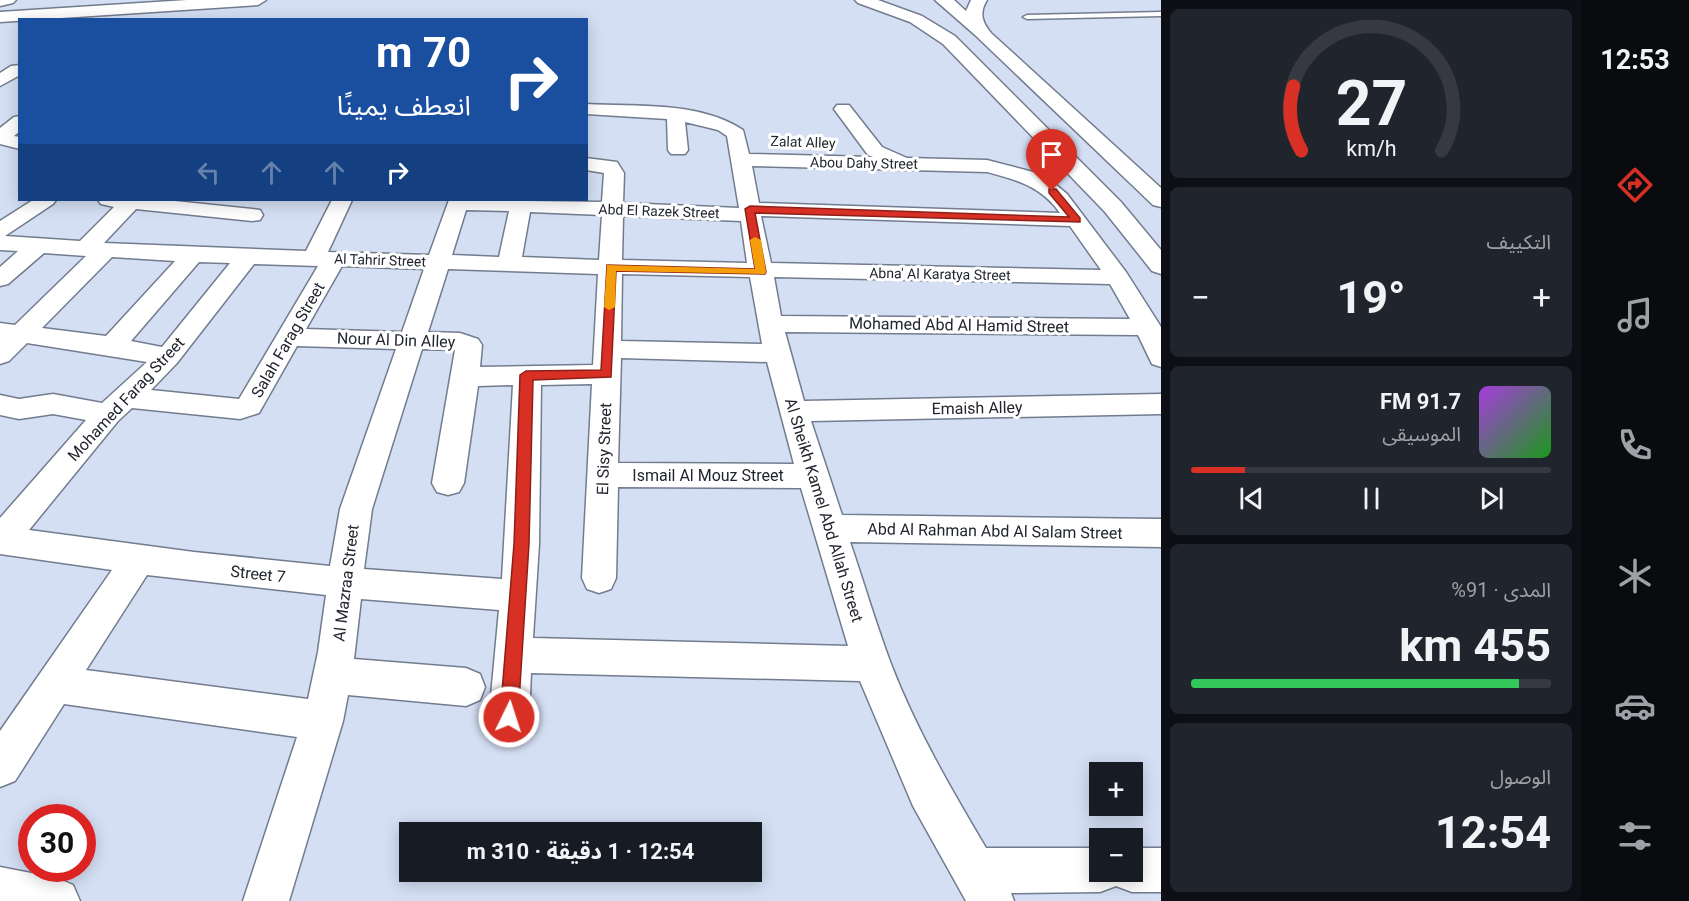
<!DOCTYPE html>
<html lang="ar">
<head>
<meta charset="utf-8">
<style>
	body { margin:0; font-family:Roboto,"Noto Sans Arabic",sans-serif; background:#20242c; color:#f1f3f6; direction:rtl; height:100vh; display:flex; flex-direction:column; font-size:22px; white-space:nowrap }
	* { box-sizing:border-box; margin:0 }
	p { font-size:20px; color:#9ea1a6 }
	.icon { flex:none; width:33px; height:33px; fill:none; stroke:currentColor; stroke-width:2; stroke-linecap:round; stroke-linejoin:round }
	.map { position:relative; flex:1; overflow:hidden; direction:ltr }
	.details { display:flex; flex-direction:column; gap:9px; padding:9px; background:#0d0f14; width:420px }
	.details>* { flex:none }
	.top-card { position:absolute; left:18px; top:18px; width:570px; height:183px; border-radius:0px; box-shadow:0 3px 15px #0003; direction:rtl; background:#1a4fa0; color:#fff; overflow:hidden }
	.controls { position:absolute; left:1089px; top:762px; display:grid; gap:12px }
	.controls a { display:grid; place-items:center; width:54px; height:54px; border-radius:0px; background:#171b24; box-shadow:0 3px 15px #0003; font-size:30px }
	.speed { position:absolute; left:18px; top:804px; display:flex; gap:12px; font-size:30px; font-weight:700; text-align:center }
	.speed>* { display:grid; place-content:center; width:78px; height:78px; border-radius:50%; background:#171b24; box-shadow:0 3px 15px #0003; line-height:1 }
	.speed .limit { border:9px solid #d22; background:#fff; color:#111 }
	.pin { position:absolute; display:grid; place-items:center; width:51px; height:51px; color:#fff; margin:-62px -26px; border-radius:50% 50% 50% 0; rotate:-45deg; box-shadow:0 0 6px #0007 }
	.pin .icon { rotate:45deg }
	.me { position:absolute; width:66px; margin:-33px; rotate:4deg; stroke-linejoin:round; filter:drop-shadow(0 0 4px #0008) }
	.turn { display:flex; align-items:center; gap:21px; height:126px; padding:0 18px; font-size:27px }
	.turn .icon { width:78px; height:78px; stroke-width:2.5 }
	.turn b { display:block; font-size:42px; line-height:51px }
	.lanes { display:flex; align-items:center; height:57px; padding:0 18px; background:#0003; justify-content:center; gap:30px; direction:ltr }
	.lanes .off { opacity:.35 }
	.big { font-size:45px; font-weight:700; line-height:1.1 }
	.details .tile { flex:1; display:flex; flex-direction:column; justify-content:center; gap:9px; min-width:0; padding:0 21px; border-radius:9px; background:#20242c }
	.details .dial { align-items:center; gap:0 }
	.dial svg { height:156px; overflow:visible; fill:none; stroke:#363941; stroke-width:7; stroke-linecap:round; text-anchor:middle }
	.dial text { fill:#f1f3f6; stroke:none }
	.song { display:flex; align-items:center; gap:18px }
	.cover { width:72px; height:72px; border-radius:9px; background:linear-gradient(135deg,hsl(280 70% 55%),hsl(120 70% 35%)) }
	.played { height:6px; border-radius:3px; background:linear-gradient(90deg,#d93025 15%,#363941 15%) }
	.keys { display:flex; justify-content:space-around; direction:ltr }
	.heat { display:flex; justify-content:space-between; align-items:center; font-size:33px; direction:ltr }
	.charge { height:9px; border-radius:4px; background:linear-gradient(90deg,#34c759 91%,#363941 0) }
	.trip { position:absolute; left:399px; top:822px; width:363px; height:60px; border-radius:0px; background:#171b24; box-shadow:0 3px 15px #0003; font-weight:700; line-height:60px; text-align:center; direction:rtl }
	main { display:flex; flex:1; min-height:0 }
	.tabs { display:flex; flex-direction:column; width:108px; justify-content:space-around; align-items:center; background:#090b0e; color:#9ea1a6 }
	.tabs .icon { width:42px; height:42px }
	.tabs .current { color:#d93025 }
	.tabs b { font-size:27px; color:#f1f3f6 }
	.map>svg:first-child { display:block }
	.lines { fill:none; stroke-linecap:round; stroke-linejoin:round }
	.lane-casing { stroke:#727c8e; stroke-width:3 }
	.street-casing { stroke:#727c8e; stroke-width:3 }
	.primary-casing { stroke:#727c8e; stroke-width:3 }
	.highway-casing { stroke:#727c8e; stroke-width:3 }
	.lane { fill:#fff; fill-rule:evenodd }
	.street { fill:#fff; fill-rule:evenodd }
	.primary { fill:#fff; fill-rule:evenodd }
	.highway { fill:#fff; fill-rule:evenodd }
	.route { fill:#d93025; stroke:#8d1f18; stroke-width:1.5 }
	.slow { fill:#f59e0b }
	.labels { text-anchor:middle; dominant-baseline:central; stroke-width:6; stroke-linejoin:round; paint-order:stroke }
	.far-street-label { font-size:14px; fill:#21252d; stroke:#fff }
	.street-label { font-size:16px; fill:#21252d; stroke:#fff }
</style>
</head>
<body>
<main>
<nav class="tabs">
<b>12:53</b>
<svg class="icon current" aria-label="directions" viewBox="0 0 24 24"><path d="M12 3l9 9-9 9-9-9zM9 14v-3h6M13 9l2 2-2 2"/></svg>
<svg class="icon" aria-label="music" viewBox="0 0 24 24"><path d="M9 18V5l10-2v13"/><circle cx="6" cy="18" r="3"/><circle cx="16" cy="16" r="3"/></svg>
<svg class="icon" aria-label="phone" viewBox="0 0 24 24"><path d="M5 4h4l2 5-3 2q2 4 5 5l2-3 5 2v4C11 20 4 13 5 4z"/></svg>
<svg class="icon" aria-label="climate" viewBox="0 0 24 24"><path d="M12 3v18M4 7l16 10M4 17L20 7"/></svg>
<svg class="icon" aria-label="car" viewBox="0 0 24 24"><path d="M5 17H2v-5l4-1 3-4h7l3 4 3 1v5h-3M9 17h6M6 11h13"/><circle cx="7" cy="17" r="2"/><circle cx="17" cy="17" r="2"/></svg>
<svg class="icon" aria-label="filters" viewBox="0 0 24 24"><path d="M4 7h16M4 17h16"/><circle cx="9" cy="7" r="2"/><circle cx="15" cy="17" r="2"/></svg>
</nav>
<section class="details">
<div class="tile dial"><svg viewBox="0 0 100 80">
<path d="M14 69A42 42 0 1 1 86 69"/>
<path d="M14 69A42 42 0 0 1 10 36" stroke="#d93025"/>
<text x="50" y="56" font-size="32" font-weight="700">27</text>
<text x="50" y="72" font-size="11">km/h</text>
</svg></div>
<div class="tile"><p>التكييف</p>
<div class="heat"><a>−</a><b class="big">19°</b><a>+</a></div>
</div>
<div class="tile">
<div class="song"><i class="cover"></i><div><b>91.7 FM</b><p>الموسيقى</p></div></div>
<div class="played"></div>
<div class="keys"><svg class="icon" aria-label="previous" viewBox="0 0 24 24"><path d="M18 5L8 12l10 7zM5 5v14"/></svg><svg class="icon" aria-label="pause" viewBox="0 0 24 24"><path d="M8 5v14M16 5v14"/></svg><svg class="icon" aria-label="next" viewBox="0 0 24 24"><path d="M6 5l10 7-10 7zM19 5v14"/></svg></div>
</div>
<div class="tile"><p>المدى · 91%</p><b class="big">455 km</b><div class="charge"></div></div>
<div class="tile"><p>الوصول</p><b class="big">12:54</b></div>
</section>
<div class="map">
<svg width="1161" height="901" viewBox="0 0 1161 901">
	<rect width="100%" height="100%" fill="#d4dff4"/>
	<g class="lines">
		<g class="lane-casing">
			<path id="lane" d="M 1161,12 L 1161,16 L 1027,19 L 1023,17 L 1027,15 Z"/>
		</g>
		<g class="street-casing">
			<path id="street" d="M 20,65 L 20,75 L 0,86 L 0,73 L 11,66 Z
				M 586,104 C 637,107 699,101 743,130 L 749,154 L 873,157 L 868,155 L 834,109 L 837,105 L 849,105 L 882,147 L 907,158 L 987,160 L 1037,173 L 1049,179 L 1067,194 L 1126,272 L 1161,327 L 1161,367 L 1152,364 L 1138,335 L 785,332 L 804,401 L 1161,394 L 1161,414 L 811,421 L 842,515 L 1161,519 L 1161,547 L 850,542 C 864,583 876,624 891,664 C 916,729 951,789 986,848 L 1100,848 L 1100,872 L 1132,872 L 1132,848 L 1161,848 L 1161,892 L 1132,892 L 1116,886 L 1100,892 L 1011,893 L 1014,901 L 966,901 L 913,806 L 860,681 L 531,673 L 529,717 L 523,731 L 509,737 L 495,731 L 489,717 L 499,610 L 361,599 L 354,659 L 466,668 L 480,674 L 485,687 L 480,700 L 466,706 L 348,695 L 343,721 L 289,901 L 243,901 L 297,737 L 64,704 L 15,781 L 0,787 L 0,731 L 112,570 L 0,554 L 0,518 L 86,420 L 53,414 L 19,419 L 0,415 L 0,395 L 19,399 L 53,394 L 102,403 L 147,362 L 27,343 L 9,361 L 0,364 L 0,323 L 15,325 L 86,256 L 44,253 L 8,284 L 0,286 L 0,267 L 18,251 L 0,250 L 0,221 L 33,200 L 56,200 L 53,204 L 5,236 L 80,241 L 114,207 L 101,204 L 98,200 L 165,200 L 252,209 L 260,210 L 263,215 L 260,220 L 252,221 L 136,209 L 104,243 L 306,251 L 332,200 L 352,200 L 328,252 L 429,255 L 449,200 L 602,202 L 604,173 L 586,170 L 586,158 L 617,162 L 624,173 L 623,203 L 739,208 L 727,136 L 718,130 L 685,122 L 688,150 L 685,154 L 671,154 L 668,150 L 667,119 L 586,114 ZM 752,166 L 987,172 C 1017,180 1041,186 1060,213 L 759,203 ZM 466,210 L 509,211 L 499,257 L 452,255 ZM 530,212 L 602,215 L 599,260 L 522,257 ZM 623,216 L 741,221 L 747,263 L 622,260 ZM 761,216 L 1070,226 L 1101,270 L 771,263 ZM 112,257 L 175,261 L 106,336 L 42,328 ZM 199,262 L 230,263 L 162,347 L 131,341 ZM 254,264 L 318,266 L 239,399 L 151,390 L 177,363 ZM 342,266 L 424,269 L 402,332 L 306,329 ZM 448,269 L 598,274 L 593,365 L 480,367 L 482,345 L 478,339 L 460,333 L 428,332 ZM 622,274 L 750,277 L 762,344 L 621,341 ZM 774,277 L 1110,284 L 1130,319 L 781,316 ZM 297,346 L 396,349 L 340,509 L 330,566 L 194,552 L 29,530 L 118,421 L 132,408 L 240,419 L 259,413 ZM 422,349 L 455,350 L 432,483 L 437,492 L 448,495 L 459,492 L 464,483 L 478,386 L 513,385 L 502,579 L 364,569 L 372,509 ZM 621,358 L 767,362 L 794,464 L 618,463 ZM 592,384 L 582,578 L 587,589 L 599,593 L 611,589 L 616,578 L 618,487 L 801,488 L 848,646 L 533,638 L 539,544 L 541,385 ZM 147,575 L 326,595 L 318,652 L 308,699 L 86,670 Z
				M 20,116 L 20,131 L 14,136 L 20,137 L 20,149 L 0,144 L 0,128 L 14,117 Z
				M 0,867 L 57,878 L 73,885 L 80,901 L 0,901 Z"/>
		</g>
		<g class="primary-casing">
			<path id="primary" d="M 187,0 L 266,0 L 258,5 L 0,22 L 0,12 Z
				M 855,0 L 878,0 L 922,16 L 955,36 L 1121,202 L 1161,250 L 1161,274 L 1152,271 L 1105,212 L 943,44 L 910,22 L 858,3 Z
				M 935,0 L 954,0 L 966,11 L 971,0 L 987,0 C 979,13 982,22 991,33 L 1161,188 L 1161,207 L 1153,205 L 974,34 Z"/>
		</g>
		<g class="highway-casing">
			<path id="highway" d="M 0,0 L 16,0 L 13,3 L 0,6 Z"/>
		</g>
		<use href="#lane" class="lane"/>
		<use href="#street" class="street"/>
		<use href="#primary" class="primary"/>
		<use href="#highway" class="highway"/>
	</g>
	<path class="route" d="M 1049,189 L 1056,189 L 1080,218 L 1080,222 L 755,213 L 766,272 L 765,274 L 616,271 L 611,377 L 533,380 L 529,544 L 518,717 L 516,724 L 509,726 L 503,724 L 500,717 L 514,544 L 520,375 L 526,371 L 601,370 L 607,265 L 755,269 L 745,209 L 750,206 L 1069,217 L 1049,193 Z"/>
	<path class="slow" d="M 755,237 L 761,240 L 766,272 L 765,274 L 616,271 L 615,307 L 609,310 L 604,307 L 607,265 L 755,269 L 750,240 Z"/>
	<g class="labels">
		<g class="far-street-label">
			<text transform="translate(803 142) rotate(2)">Zalat Alley</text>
			<text transform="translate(864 163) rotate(1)">Abou Dahy Street</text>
			<text transform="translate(659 211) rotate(2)">Abd El Razek Street</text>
			<text transform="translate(380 260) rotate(2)">Al Tahrir Street</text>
			<text transform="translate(940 274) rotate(1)">Abna' Al Karatya Street</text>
		</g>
		<g class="street-label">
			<text transform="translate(959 325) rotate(1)">Mohamed Abd Al Hamid Street</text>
			<text transform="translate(288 340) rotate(-60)">Salah Farag Street</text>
			<text transform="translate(396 340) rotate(2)">Nour Al Din Alley</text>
			<text transform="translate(126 399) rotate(-47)">Mohamed Farag Street</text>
			<text transform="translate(977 408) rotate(-1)">Emaish Alley</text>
			<text transform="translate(604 449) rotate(-88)">El Sisy Street</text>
			<text x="708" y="475">Ismail Al Mouz Street</text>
			<text transform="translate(824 510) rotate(73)">Al Sheikh Kamel Abd Allah Street</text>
			<text transform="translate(995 531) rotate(1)">Abd Al Rahman Abd Al Salam Street</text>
			<text transform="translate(258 574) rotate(6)">Street 7</text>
			<text transform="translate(346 583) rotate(-83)">Al Mazraa Street</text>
		</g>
	</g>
</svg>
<div class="controls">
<a>+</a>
<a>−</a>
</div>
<div class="speed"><div class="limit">30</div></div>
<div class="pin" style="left:1052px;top:191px;background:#d93025"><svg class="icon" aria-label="arrive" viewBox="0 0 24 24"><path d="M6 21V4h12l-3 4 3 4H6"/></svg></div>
<svg class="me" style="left:509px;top:717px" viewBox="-20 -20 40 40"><circle r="17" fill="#d93025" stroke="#fff" stroke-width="3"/><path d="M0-11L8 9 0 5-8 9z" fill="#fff"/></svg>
<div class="trip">12:54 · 1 دقيقة · 310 m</div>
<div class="top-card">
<div class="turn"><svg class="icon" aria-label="right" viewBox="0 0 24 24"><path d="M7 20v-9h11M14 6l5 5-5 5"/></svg><div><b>70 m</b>انعطف يمينًا</div></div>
<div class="lanes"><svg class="icon off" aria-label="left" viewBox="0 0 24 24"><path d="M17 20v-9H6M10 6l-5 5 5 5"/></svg><svg class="icon off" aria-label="ahead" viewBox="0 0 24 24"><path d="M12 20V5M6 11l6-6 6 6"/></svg><svg class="icon off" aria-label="ahead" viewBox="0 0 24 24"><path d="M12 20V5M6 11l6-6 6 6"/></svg><svg class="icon" aria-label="right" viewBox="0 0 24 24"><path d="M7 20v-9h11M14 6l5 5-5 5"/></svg></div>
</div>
</div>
</main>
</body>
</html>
